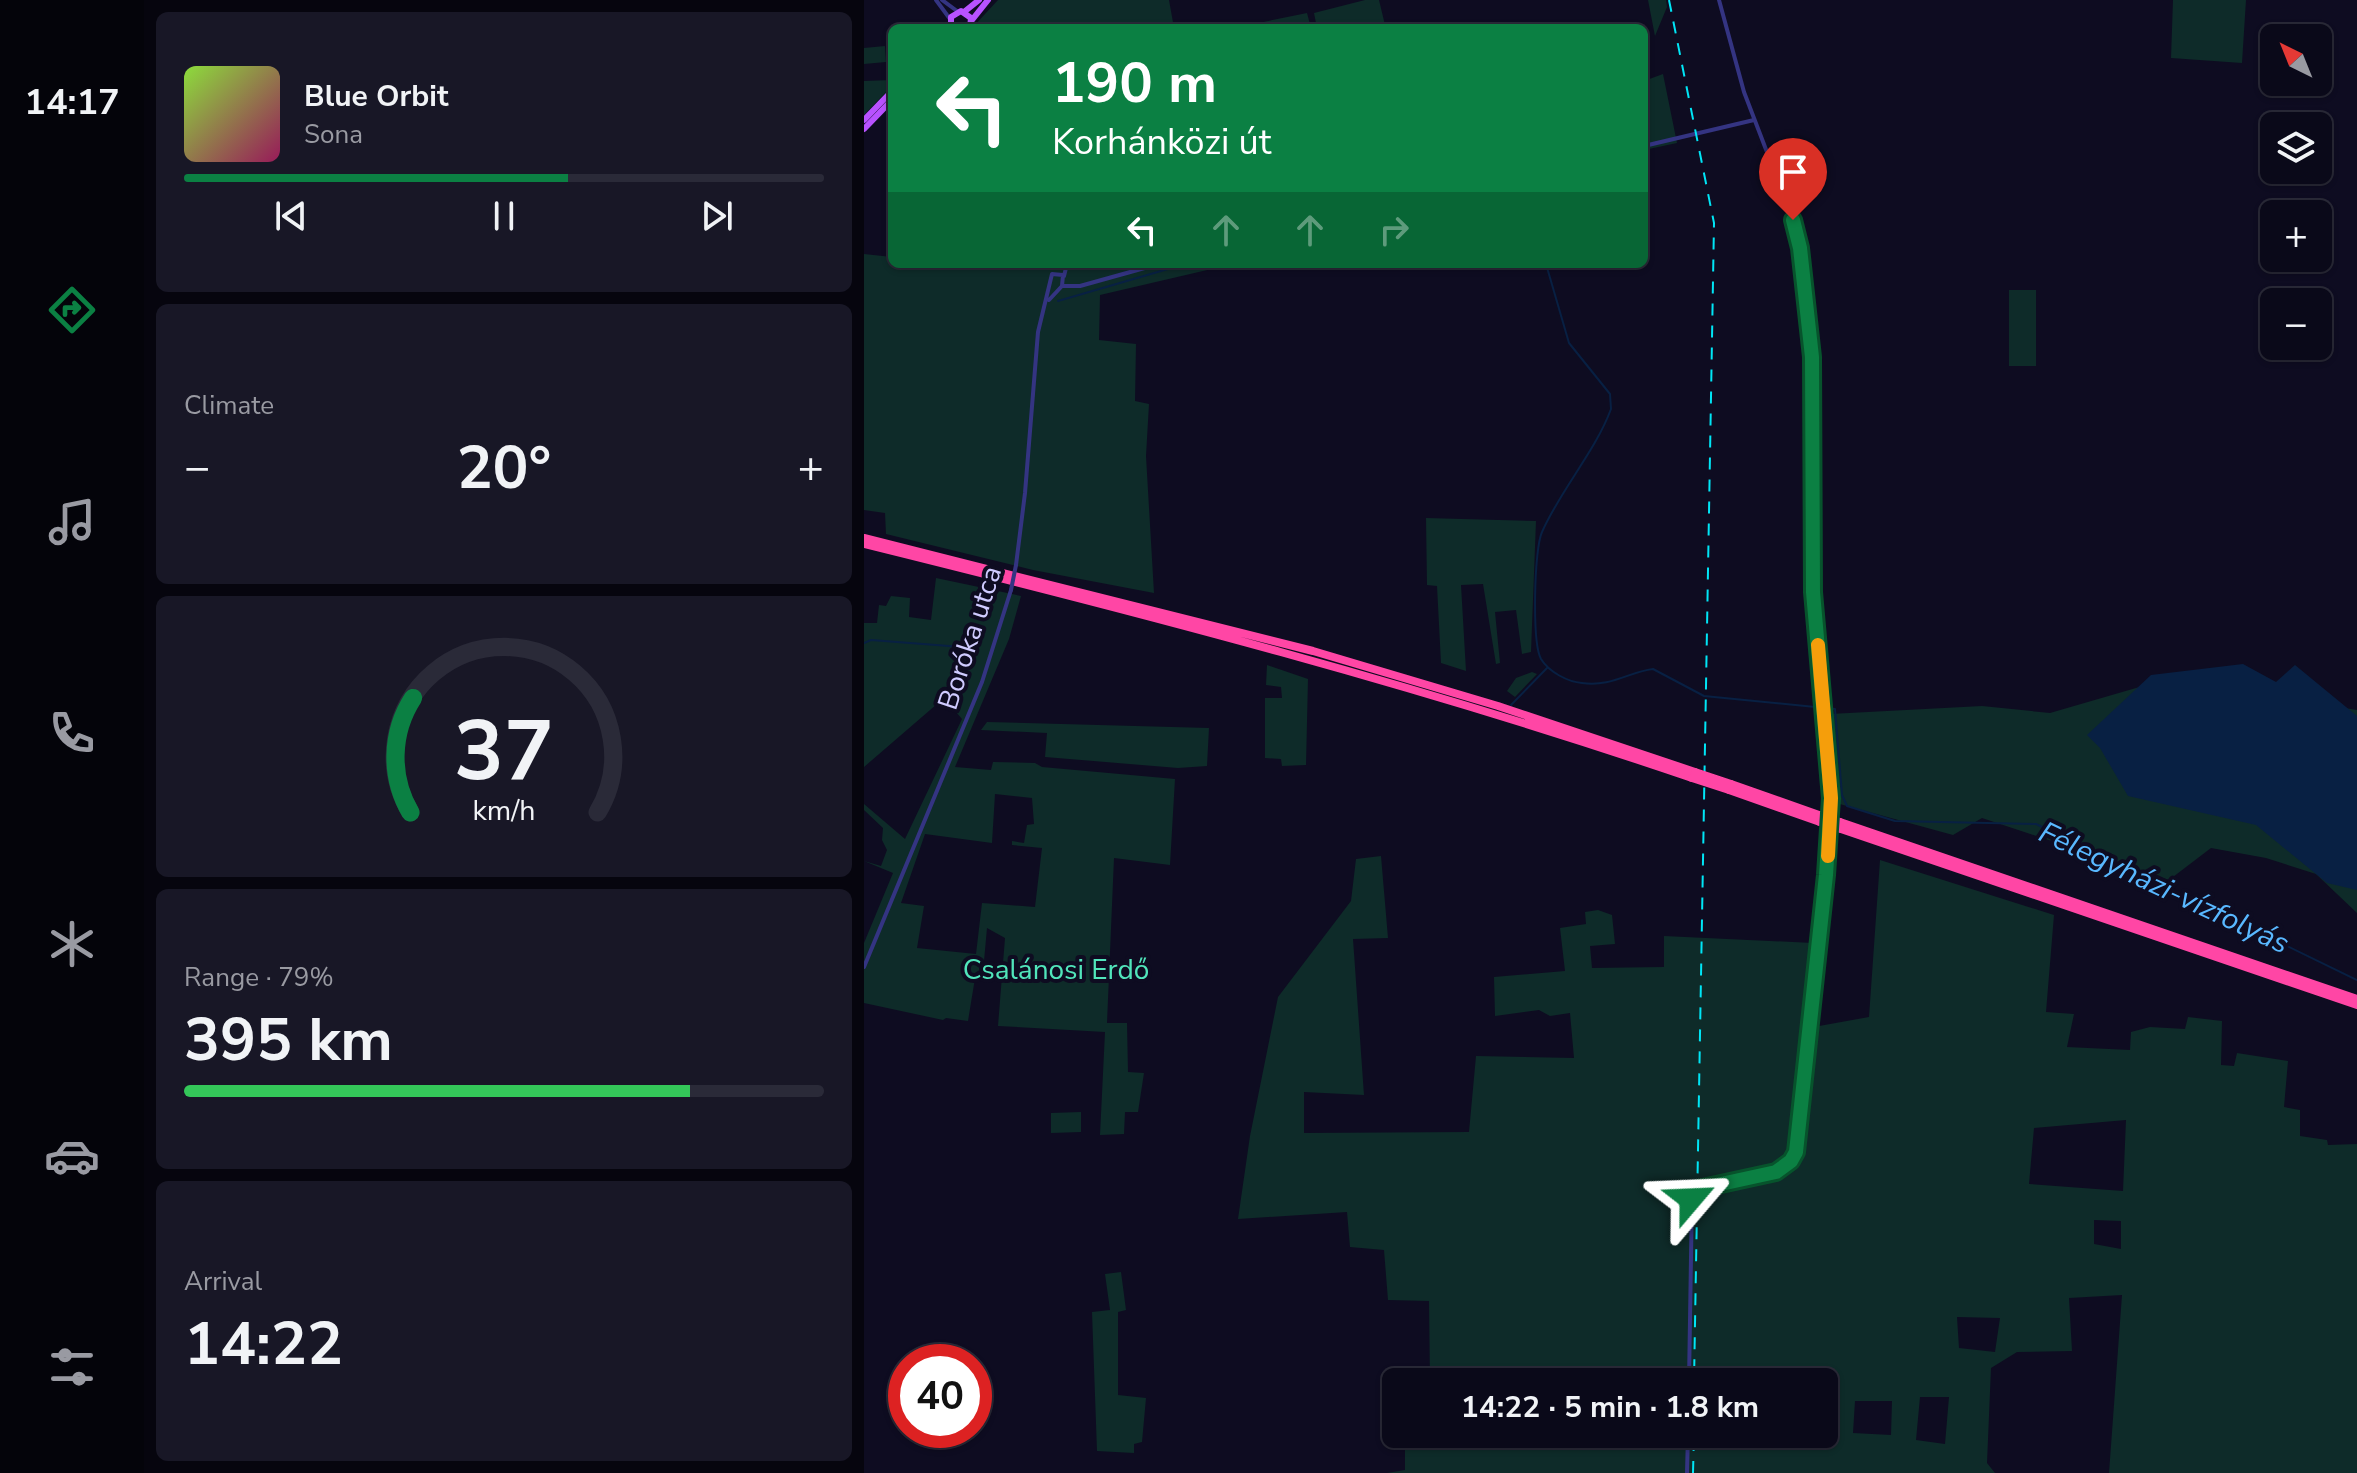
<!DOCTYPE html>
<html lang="en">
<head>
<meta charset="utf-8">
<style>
	body { margin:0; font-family:"Nunito Sans",sans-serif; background:#181726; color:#f1f3f6; height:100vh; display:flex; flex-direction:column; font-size:30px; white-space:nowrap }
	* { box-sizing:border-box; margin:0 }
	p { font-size:26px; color:#999aa2 }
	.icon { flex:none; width:44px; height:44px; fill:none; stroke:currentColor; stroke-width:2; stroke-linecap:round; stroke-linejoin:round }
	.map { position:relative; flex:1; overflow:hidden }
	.panel { display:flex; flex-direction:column; gap:12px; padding:12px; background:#06050e; width:720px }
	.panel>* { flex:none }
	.guide { position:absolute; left:24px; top:24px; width:760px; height:244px; border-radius:12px; box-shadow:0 2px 6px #0004,0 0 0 2px #2a2a38; background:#0b8043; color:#fff; overflow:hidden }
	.needle { width:52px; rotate:317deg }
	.buttons { position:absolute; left:1396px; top:24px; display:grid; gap:16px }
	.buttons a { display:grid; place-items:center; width:72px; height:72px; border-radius:12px; background:#0a0919; box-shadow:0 2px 6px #0004,0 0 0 2px #2a2a38; font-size:40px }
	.speed { position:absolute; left:24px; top:1344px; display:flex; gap:16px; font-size:40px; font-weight:700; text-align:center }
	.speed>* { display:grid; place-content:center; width:104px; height:104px; border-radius:50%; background:#0a0919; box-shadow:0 2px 6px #0004,0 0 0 2px #2a2a38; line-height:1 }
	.speed .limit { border:12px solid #d22; background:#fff; color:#111 }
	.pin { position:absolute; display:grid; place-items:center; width:68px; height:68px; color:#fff; margin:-82px -34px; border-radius:50% 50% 50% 0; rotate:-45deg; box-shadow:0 0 8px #0007 }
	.pin .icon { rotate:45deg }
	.me { position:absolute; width:88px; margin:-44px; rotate:64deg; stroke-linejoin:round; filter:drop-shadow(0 0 6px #0008) }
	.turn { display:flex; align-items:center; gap:28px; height:168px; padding:0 32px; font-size:36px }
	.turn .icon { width:104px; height:104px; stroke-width:2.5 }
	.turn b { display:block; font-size:56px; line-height:68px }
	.lanes { display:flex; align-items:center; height:76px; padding:0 32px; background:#0003; justify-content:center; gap:40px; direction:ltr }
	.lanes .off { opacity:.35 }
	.big { font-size:60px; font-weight:700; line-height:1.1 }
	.panel .widget { flex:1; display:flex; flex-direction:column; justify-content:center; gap:12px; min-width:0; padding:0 28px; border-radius:12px; background:#181726 }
	.panel .dial { align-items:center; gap:0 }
	.dial svg { height:208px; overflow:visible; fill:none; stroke:#2a2a38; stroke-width:7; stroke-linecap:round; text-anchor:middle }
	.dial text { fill:#f1f3f6; stroke:none }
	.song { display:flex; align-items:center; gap:24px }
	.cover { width:96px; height:96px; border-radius:12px; background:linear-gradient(135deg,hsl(90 70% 55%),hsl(330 70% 35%)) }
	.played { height:8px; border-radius:4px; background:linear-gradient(90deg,#0b8043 60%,#2a2a38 60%) }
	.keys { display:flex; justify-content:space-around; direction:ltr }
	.heat { display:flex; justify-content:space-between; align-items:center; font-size:44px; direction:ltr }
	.charge { height:12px; border-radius:6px; background:linear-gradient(90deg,#34c759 79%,#2a2a38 0) }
	.trip { position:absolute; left:518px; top:1368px; width:456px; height:80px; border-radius:12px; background:#0a0919; box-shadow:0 2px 6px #0004,0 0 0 2px #2a2a38; font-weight:700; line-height:80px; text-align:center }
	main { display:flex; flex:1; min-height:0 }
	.tab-bar { display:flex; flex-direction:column; width:144px; justify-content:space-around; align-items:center; background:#04040a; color:#999aa2 }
	.tab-bar .icon { width:56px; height:56px }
	.tab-bar .on { color:#0b8043 }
	.tab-bar b { font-size:36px; color:#f1f3f6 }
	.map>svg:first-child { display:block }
	.green { fill:#0e2b29; fill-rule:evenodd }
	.water { fill:#082043 }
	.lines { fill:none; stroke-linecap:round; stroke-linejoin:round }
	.stream { stroke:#082043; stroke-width:2 }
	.minor { stroke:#343482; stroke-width:4 }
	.major { stroke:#b852ff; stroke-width:6 }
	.highway { stroke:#ff46a5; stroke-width:8 }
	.rail { stroke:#00e6f6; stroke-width:2; stroke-dasharray:12 10; stroke-linecap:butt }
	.minor-bridge { stroke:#343482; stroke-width:4 }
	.highway-bridge { stroke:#ff46a5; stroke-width:8 }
	.route-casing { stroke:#07532c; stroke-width:20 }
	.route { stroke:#0b8043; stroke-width:14 }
	.slow { stroke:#f59e0b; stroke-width:14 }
	.labels { text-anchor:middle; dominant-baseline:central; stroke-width:8; stroke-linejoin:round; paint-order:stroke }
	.street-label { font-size:28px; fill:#cfcbff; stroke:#0e0c21 }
	.park-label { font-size:28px; fill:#51e5bb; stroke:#0e0c21 }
	.water-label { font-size:30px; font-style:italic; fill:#59b8ff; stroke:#0e0c21 }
</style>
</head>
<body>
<main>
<nav class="tab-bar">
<b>14:17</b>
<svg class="icon on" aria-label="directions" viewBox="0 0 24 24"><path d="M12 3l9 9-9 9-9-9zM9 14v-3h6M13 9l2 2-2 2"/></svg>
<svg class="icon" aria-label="music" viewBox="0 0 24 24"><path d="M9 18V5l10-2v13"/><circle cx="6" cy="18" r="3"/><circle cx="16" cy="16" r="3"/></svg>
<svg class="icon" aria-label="phone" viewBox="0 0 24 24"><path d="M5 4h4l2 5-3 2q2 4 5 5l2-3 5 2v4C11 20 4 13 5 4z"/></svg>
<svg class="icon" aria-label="climate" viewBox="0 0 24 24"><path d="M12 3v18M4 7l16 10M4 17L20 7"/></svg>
<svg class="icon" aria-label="car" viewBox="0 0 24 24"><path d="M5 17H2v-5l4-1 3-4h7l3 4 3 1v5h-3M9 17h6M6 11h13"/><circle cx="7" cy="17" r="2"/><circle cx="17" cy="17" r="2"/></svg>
<svg class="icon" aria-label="filters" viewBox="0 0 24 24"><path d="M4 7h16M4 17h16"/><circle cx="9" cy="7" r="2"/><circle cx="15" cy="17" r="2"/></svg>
</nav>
<section class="panel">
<div class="widget">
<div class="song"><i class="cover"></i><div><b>Blue Orbit</b><p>Sona</p></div></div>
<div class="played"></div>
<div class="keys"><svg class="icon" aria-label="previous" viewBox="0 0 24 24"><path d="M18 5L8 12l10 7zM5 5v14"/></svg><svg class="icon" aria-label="pause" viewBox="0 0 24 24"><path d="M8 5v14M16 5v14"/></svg><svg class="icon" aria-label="next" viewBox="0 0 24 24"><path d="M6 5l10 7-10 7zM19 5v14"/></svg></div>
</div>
<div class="widget"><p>Climate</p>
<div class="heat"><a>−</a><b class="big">20°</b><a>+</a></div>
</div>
<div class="widget dial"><svg viewBox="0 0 100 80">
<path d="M14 69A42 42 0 1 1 86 69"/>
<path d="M14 69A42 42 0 0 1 15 25" stroke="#0b8043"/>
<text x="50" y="56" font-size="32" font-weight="700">37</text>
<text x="50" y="72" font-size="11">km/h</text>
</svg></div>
<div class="widget"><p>Range · 79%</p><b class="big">395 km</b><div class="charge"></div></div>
<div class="widget"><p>Arrival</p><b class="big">14:22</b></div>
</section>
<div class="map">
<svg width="1493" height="1473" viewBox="0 0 1493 1473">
	<rect width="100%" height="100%" fill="#0e0c21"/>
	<path class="green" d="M 134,0 L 305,0 L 310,28 L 108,28 Z
		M 501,0 L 515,0 L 521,25 L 453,28 L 450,13 Z
		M 784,0 L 802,0 L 803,7 L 791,36 Z
		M 1309,0 L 1382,0 L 1378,63 L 1307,58 Z
		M 443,13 L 447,28 L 375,27 Z
		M 21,46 L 22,62 L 0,64 L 0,48 Z
		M 799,74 L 813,143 L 780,150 L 780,81 Z
		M 28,80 L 28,86 L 0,115 L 0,81 Z
		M 0,254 L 28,257 L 28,264 L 369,264 L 236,295 L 235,340 L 272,344 L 271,401 L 285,404 L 282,456 L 290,593 L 169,570 L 22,534 L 21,513 L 0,510 Z
		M 1145,290 L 1172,290 L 1172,366 L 1145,366 Z
		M 562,518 L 672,521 L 667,652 L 658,654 L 652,610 L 631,612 L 636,663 L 632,664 L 619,584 L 597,585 L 602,671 L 577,663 L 573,586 L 563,585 Z
		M 72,578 L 157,596 L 145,639 L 91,767 L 127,770 L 129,762 L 171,763 L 178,767 L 311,779 L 306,865 L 250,858 L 243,1023 L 263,1023 L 264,1072 L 280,1073 L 274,1112 L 261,1112 L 260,1134 L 236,1135 L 241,1032 L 134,1026 L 141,938 L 123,928 L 119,972 L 112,972 L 104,1021 L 82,1018 L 79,1020 L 0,1003 L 0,943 L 29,873 L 0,861 L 17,866 L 23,850 L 18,840 L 19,828 L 0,810 L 0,804 L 41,839 L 98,719 L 80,698 L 0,767 L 0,623 L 13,623 L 15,605 L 22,606 L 27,596 L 46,598 L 45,617 L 67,620 ZM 131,794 L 168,798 L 170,824 L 163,825 L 160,843 L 148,841 L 148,845 L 178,848 L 171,907 L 118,903 L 112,954 L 53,948 L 60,906 L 37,903 L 61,834 L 128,843 Z
		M 403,665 L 444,679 L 442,765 L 418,766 L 417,759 L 401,758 L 401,698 L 418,698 L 417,687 L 402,685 Z
		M 668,672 L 673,674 L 651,697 L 643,691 L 652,678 Z
		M 1303,679 L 1493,710 L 1493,913 L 1452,874 L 1402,858 L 1347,848 L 1305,880 L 1118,818 L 1089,835 L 972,803 L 966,714 L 1118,706 L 1186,713 Z
		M 123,722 L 345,728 L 343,766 L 314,768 L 181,757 L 183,733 L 117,730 Z
		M 517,856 L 524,938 L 489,939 L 500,1095 L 440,1092 L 440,1133 L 605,1132 L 612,1056 L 710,1058 L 706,1013 L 686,1016 L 675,1010 L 631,1016 L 630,977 L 701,971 L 696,928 L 722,924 L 721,912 L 734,910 L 748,915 L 751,944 L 726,946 L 728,968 L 800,967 L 800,936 L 949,943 L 944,1028 L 1005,1017 L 1016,860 L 1190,915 L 1182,1012 L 1210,1014 L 1203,1047 L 1266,1050 L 1267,1032 L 1286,1027 L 1321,1029 L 1324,1017 L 1358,1021 L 1357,1065 L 1370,1066 L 1373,1053 L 1424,1061 L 1420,1107 L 1436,1110 L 1436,1136 L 1463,1140 L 1464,1145 L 1493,1144 L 1493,1473 L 1245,1473 L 1258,1295 L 1205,1298 L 1208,1351 L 1153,1352 L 1127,1368 L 1123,1463 L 1131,1473 L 523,1473 L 541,1470 L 541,1446 L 563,1444 L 564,1434 L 960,1434 L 965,1370 L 939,1371 L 938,1382 L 566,1382 L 565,1301 L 524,1300 L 520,1250 L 486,1247 L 483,1212 L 374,1219 L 386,1136 L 414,997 L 487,901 L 492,859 ZM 1262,1120 L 1259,1191 L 1165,1184 L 1170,1128 ZM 1230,1220 L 1257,1221 L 1257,1249 L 1230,1244 ZM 1093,1317 L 1136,1318 L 1131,1352 L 1095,1348 ZM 1056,1397 L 1085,1397 L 1081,1444 L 1052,1440 ZM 991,1401 L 1028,1401 L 1027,1435 L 989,1433 Z
		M 217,1112 L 217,1132 L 187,1133 L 187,1113 Z
		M 257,1272 L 262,1310 L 254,1312 L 254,1395 L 282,1398 L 278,1442 L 270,1444 L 270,1453 L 233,1451 L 228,1312 L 246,1310 L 241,1274 Z"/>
	<path class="water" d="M 1379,664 L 1412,682 L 1431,665 L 1493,716 L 1493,890 L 1463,883 L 1392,825 L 1264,796 L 1236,748 L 1223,735 L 1287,675 Z"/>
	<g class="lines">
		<path class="stream" d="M 682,264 L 705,343 L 746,394 L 747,409 C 731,452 697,489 678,532 C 670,549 668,643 677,659 C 685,672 704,682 718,683 C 748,687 764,672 789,669 L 840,696 L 971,709 L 978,795 L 983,806 L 1031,821 L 1172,824 L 1493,980
			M 194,301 L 321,264
			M 0,643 L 7,640 L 111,648
			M 647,705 L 683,668"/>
		<path class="minor" d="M 72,0 L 86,19
			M 78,0 L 93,11
			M 855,0 L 880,92 L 929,220 L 936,248 L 948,357 L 949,592 L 967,817
			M 780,146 L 890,120
			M 200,276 L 203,264
			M 185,300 L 198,286 L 216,286 L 295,264
			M 152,565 L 161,493 L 174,332 L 188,274 L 199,275 L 198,286
			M 0,967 L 118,682 L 147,590
			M 825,1382 L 828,1195 L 834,1189 L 917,1170 L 927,1161 L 933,1148 L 967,826
			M 823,1473 L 824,1434"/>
		<path class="major" d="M 100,12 L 115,0
			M 108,20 L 124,0
			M 87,28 L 87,17 L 97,11 L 107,18 L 106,28
			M 0,120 L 28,91
			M 0,129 L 28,100"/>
		<path class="highway" d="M 0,538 L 449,651 L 634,706 L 831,772
			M 0,544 C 279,613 556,685 828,778
			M 867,784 L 955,815
			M 865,790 L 956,822
			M 976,822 L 1493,999
			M 977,829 L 1493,1005"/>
		<path class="rail" d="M 805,0 L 850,223 L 830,1382
			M 829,1473 L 830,1434"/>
		<path class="minor-bridge" d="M 147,590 L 152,565"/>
		<path class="highway-bridge" d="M 831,772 L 867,784
			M 828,778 L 865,790
			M 955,815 L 976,822
			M 956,822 L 977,829"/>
	</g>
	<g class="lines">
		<g class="route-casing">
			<path id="route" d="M 827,1199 L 834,1189 L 912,1172 L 927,1161 L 932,1152 L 962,875 L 967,798 L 949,592 L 948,357 L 936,248 L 929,220"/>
		</g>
		<use href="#route" class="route"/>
		<path class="slow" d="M 954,645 L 967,798 L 964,856"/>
	</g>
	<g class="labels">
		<g class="street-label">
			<text transform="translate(106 638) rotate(-72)">Boróka utca</text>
		</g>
		<g class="park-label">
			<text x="192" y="970">Csalánosi Erdő</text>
		</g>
		<g class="water-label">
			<text transform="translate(1300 888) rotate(25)">Félegyházi-vízfolyás</text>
		</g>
	</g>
</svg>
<div class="buttons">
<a><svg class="needle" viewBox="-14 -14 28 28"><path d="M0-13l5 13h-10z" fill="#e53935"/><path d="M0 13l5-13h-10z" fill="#999aa2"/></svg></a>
<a><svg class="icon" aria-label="layers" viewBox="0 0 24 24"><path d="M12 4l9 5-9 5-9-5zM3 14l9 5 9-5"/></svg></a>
<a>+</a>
<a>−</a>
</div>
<div class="speed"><div class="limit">40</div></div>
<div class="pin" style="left:929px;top:220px;background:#d93025"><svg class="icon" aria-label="arrive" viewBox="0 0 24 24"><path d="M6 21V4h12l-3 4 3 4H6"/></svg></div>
<svg class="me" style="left:827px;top:1199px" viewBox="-20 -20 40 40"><path d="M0-17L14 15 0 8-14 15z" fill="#0b8043" stroke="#fff" stroke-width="4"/></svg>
<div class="trip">14:22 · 5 min · 1.8 km</div>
<div class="guide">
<div class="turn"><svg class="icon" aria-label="left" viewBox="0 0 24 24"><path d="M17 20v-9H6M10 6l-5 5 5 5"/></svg><div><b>190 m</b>Korhánközi út</div></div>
<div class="lanes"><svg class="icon" aria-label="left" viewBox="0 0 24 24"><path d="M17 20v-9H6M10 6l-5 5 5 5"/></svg><svg class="icon off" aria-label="ahead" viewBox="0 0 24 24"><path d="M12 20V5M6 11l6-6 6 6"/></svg><svg class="icon off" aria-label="ahead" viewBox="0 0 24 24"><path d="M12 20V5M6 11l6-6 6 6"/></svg><svg class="icon off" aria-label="right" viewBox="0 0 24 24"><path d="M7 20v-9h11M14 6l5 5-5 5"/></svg></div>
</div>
</div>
</main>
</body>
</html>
